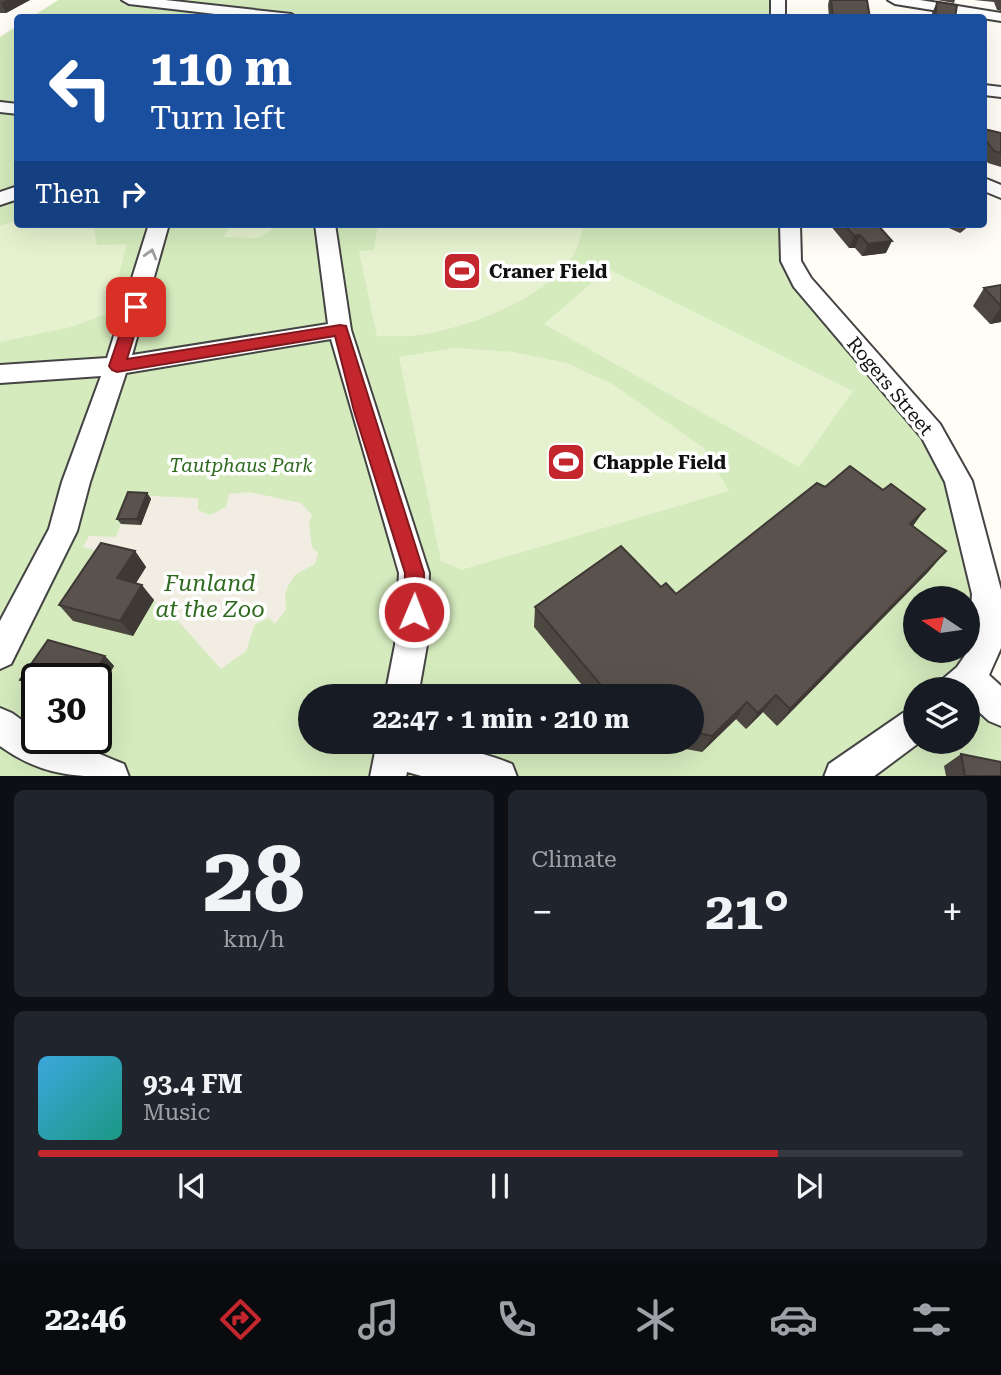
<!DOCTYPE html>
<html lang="en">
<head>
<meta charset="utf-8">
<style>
	body { margin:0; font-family:"Roboto Serif",serif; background:#20242c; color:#f1f3f6; height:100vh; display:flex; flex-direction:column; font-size:26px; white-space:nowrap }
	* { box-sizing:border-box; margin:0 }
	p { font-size:23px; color:#9ea1a6 }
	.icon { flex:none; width:38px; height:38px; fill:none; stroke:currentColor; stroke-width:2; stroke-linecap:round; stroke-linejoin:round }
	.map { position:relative; height:776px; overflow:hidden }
	.sheet { display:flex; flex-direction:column; gap:14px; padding:14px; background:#0d0f14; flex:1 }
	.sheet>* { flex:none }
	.hud { position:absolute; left:14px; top:14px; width:973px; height:214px; border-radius:7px; box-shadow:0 7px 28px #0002; background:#1a4fa0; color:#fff; overflow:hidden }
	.needle { width:46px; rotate:283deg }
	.buttons { position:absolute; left:903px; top:586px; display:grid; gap:14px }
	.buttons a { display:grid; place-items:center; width:77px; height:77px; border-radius:50%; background:#171b24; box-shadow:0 7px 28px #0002; font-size:35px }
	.speed { position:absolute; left:21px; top:663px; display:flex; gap:14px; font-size:35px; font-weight:700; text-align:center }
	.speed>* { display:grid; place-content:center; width:91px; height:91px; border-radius:50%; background:#171b24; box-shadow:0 7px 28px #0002; line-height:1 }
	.speed .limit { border:4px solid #111; border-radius:10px; background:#fff; color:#111 }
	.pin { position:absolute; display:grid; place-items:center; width:60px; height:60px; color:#fff; margin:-30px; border-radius:14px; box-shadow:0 4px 10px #0006 }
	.me { position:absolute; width:77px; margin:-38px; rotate:1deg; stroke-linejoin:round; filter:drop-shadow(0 0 5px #0008) }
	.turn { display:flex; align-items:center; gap:24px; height:147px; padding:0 21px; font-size:32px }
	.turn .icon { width:91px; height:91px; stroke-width:2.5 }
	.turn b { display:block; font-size:49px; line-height:60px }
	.then { display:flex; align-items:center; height:66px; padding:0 21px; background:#0003; gap:14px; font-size:26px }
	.big { font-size:52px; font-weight:700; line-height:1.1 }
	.sheet .widget { flex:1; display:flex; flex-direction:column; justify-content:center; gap:10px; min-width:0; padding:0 24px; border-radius:10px; background:#20242c }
	.sheet .dial { align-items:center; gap:0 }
	.dial b { font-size:91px; line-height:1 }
	.song { display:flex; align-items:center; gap:21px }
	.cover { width:84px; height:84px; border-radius:10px; background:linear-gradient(135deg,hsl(200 70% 55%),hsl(170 70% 35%)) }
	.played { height:7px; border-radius:4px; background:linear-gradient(90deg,#c4262e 80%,#363941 80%) }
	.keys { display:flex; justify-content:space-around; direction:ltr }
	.heat { display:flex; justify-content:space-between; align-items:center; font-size:38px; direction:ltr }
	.sheet .tiles { flex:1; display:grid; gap:14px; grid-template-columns:1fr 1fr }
	.widget:last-child { grid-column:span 2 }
	.trip { position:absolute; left:298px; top:684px; width:406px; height:70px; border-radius:35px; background:#171b24; box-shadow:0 7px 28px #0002; font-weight:700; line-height:70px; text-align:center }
	.tab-bar { display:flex; height:112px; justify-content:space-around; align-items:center; background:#090b0e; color:#9ea1a6 }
	.tab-bar .icon { width:49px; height:49px }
	.tab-bar .current { color:#c4262e }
	.tab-bar b { font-size:32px; color:#f1f3f6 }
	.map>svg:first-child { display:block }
	.green { fill:#d5ebbd; fill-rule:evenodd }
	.pitch { fill:#e6f2cf }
	.plaza { fill:#f1ede2 }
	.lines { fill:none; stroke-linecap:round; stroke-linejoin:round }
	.minor-casing { stroke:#444; stroke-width:4 }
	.minor { fill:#fff; fill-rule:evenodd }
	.wall { fill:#4d4742 }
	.shaded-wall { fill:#3f3936 }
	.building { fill:#5a524d; stroke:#3f3936; stroke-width:2 }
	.oneway { stroke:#a0a0a0 }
	.route { fill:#c4262e; stroke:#7f191e; stroke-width:2 }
	.labels { text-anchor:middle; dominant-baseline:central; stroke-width:7; stroke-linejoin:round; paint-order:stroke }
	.poi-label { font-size:19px; font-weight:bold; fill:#111; stroke:#fff; text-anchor:start }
	.street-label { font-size:19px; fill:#111; stroke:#fff }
	.park-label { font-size:19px; font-style:italic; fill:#2f6b1f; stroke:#fff }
	.near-park-label { font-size:23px; font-style:italic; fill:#2f6b1f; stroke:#fff }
</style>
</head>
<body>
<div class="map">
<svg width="1001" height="777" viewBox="0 0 1001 777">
	<rect width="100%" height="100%" fill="#fffdf5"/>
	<path class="green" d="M 58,0 L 778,0 L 778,18 L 30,18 Z
		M 17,26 L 18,224 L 790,224 L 791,261 L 931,431 L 987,594 L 969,678 L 1001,709 L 1001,776 L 0,777 L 0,37 ZM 915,598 L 968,598 L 968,651 L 915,651 ZM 37,679 L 96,679 L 96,738 L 37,738 ZM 915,690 L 968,690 L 968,742 L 915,742 ZM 310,696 L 691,696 L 691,742 L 310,742 Z"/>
	<path class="pitch" d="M 17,220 L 18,224 L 93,224 L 97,245 L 127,244 L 109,313 L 71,327 L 0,342 L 0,226 Z
		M 232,224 L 280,224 L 259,238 L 223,237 Z
		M 378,224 L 584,224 C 581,235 578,250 571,259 C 544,299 467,328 420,335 C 407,337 392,336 377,336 L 359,251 L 374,250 Z
		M 608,269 L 853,391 L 799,467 L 544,324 Z
		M 454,348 L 514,352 L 567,363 L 612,384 L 704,448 L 729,491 L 461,570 L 441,561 L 399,357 Z"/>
	<path class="plaza" d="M 249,492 L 301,503 L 312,515 L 309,522 L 312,547 L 318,553 L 315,564 L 295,575 L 289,584 L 285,595 L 286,609 L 275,624 L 269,618 L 255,624 L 246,651 L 221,669 L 170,612 L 154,601 L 129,594 L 146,567 L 114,555 L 83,547 L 89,536 L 116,537 L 121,524 L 141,525 L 151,496 L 198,498 L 198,510 L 210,515 L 226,507 L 229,494 Z"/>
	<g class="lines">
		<g class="minor-casing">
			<path id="minor" d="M 122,0 L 165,0 L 291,14 L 298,18 L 250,18 L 129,4 Z
				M 771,0 L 785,0 L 785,18 L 771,18 Z
				M 888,0 L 920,0 L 1001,13 L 1001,21 L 895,4 Z
				M 984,85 L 1001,87 L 1001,97 L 984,95 Z
				M 0,102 L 18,104 L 18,114 L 0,112 Z
				M 984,178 L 1001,185 L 1001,198 L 984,191 Z
				M 18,186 L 18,199 L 0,205 L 0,192 Z
				M 149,224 L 169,224 L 132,355 L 328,324 L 315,224 L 335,224 L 351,330 L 429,573 L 427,645 L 418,696 L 385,696 L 395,645 L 399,573 L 331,339 L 126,373 L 90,482 L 77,531 L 11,664 L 0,669 L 0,621 L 49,529 L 62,482 L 101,376 L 0,383 L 0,365 L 107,358 Z
				M 780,224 L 800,224 L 801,261 L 811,278 L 940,424 L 972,481 L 1001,590 L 1001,648 L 989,675 L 1001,686 L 1001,726 L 989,721 L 968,702 L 968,690 L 940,690 L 944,678 L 957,667 L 968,651 L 972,594 L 945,482 L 922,438 L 794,287 L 781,261 Z
				M 0,708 L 12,713 L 37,731 L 37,738 C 67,738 96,753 124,764 L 129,777 C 77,777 43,777 0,746 Z
				M 915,708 L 915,742 L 920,742 L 873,777 L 824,777 L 829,764 L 903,713 Z
				M 377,742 C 423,742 468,746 512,764 L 517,777 L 425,777 L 407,772 L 406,777 L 370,777 Z"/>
		</g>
		<use href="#minor" class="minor"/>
	</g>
	<path class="wall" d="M 0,0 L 30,0 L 6,13 L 0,13 Z
		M 829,0 L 867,0 L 870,18 L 829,18 L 828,5 Z
		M 937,0 L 955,0 L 954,3 Z
		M 974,0 L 1001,0 L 1001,11 L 997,10 L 994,2 Z
		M 937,2 L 955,18 L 932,18 L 932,13 Z
		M 984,129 L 1001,133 L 1001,167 L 988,163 L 984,158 Z
		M 829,224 L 877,224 L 886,253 L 862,256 L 855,248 L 849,248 Z
		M 940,224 L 971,224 L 960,233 Z
		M 1001,285 L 1001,322 L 990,324 L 973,306 L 984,288 Z
		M 825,487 L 883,490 L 925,509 L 913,526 L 946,551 L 928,572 L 777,726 L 763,712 L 746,729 L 736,719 L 702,752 L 647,742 L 691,742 L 691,696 L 591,696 L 534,627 L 535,607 L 661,587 L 676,594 Z
		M 147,493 L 151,499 L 141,525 L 121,524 L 117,519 Z
		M 135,551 L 146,567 L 136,583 L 154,600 L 133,636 L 73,621 L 59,605 Z
		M 105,656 L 114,666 L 96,695 L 96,679 L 37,679 L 37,691 L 32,689 L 20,680 Z
		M 961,754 L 1001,776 L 946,776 L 944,766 Z"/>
	<path class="shaded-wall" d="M 7,0 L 30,0 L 6,13 L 1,3 Z
		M 965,224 L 971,224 L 960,233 Z
		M 860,235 L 855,248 L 849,248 L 854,236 Z
		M 892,241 L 886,253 L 862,256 L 868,244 Z
		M 1001,307 L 1001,322 L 990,324 Z
		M 147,493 L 151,499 L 141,525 L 137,519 Z
		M 925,509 L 909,531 L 910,524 Z
		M 135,551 L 146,567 L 129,594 L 117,578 Z
		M 946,551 L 928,572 L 777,726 L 790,709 Z
		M 142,585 L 154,600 L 133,636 L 120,621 Z
		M 105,656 L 114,666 L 96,695 L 96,679 L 91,679 Z
		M 776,695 L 763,712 L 746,729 L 758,713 Z
		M 747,702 L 736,719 L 702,752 L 712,736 Z"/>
	<path class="building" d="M 831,0 L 867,0 L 870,18 L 833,18 Z
		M 937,2 L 957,5 L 955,18 L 935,18 Z
		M 984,129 L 1001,133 L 1001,153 L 994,151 L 984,138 Z
		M 844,224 L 877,224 L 892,241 L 868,244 L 860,235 L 854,236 Z
		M 1001,285 L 1001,306 L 984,288 Z
		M 850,466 L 883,490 L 891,484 L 925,509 L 910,524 L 946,551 L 790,709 L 776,695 L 758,713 L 747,702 L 712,736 L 691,732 L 691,696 L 610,696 L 535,607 L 621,546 L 661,587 L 666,583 L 676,594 L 817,483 L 825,487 Z
		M 128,492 L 147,493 L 137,519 L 117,519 Z
		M 101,543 L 135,551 L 117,578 L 142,585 L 120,621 L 59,605 Z
		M 48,640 L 105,656 L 91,679 L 37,679 L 37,685 L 20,680 Z
		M 961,754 L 1001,762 L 1001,776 L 965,776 Z"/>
	<defs><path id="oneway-chevron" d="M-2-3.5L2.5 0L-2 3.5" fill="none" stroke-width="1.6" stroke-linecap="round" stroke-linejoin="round" transform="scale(1.75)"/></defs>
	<use class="oneway" href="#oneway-chevron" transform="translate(151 254) rotate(-74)"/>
	<path class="route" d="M 136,302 L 143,307 L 127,359 L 340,325 L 346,326 L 424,573 L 424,612 L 421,619 L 414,622 L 407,619 L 404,612 L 405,573 L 354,411 L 335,336 L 117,372 L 112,370 L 109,366 L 129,307 Z"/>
	<defs>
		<g id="stadium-square" transform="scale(2.0125)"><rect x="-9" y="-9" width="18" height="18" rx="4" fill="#c4262e" stroke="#fff"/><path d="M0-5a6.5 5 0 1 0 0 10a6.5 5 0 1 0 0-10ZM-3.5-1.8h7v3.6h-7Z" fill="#fff"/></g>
	</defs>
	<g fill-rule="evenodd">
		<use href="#stadium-square" x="462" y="271"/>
		<use href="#stadium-square" x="566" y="462"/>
	</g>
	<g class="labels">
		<g class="poi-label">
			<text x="489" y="271">Craner Field</text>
			<text x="593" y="462">Chapple Field</text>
		</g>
		<g class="street-label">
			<text transform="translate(890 386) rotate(50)">Rogers Street</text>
		</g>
		<g class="park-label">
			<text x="241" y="465">Tautphaus Park</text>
		</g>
		<g class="near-park-label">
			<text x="210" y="583">Funland<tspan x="210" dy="26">at the Zoo</tspan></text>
		</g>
	</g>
</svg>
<div class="buttons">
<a><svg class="needle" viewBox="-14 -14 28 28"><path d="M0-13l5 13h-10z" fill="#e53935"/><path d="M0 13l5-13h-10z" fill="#9ea1a6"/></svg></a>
<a><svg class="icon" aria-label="layers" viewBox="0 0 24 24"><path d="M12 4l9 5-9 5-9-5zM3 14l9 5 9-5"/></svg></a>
</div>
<div class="speed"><div class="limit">30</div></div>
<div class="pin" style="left:136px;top:307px;background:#d93025"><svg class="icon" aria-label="arrive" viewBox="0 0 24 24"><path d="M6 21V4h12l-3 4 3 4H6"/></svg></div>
<svg class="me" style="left:414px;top:612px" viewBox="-20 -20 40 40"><circle r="17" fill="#c4262e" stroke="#fff" stroke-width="3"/><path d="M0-11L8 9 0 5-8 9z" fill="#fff"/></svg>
<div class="trip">22:47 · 1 min · 210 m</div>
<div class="hud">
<div class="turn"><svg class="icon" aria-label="left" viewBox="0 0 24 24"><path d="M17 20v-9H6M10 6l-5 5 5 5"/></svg><div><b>110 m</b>Turn left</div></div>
<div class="then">Then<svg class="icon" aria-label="right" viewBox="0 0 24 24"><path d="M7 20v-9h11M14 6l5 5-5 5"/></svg></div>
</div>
</div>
<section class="sheet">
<div class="tiles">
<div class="widget dial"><b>28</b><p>km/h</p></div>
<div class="widget"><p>Climate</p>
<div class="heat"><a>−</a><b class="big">21°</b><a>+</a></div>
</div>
<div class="widget">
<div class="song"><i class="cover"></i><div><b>93.4 FM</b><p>Music</p></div></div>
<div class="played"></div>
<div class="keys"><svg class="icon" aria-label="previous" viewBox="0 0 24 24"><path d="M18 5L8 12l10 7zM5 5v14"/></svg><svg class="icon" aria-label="pause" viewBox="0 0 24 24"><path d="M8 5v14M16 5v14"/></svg><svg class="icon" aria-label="next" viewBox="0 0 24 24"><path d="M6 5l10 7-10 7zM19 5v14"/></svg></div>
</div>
</div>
</section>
<nav class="tab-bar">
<b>22:46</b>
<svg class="icon current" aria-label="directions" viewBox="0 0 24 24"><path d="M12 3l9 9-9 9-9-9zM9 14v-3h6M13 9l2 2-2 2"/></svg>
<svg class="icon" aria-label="music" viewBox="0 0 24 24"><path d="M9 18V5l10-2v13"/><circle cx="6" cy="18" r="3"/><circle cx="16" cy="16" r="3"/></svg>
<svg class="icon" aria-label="phone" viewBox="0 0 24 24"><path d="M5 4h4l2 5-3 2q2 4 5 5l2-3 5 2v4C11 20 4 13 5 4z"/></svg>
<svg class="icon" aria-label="climate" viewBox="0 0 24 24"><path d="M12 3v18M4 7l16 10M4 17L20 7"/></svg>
<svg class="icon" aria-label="car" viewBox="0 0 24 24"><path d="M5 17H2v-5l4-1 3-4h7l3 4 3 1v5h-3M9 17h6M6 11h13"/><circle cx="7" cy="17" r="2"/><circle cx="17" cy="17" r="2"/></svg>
<svg class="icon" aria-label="filters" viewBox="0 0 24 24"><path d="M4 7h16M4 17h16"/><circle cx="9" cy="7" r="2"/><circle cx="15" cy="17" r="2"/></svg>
</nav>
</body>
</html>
